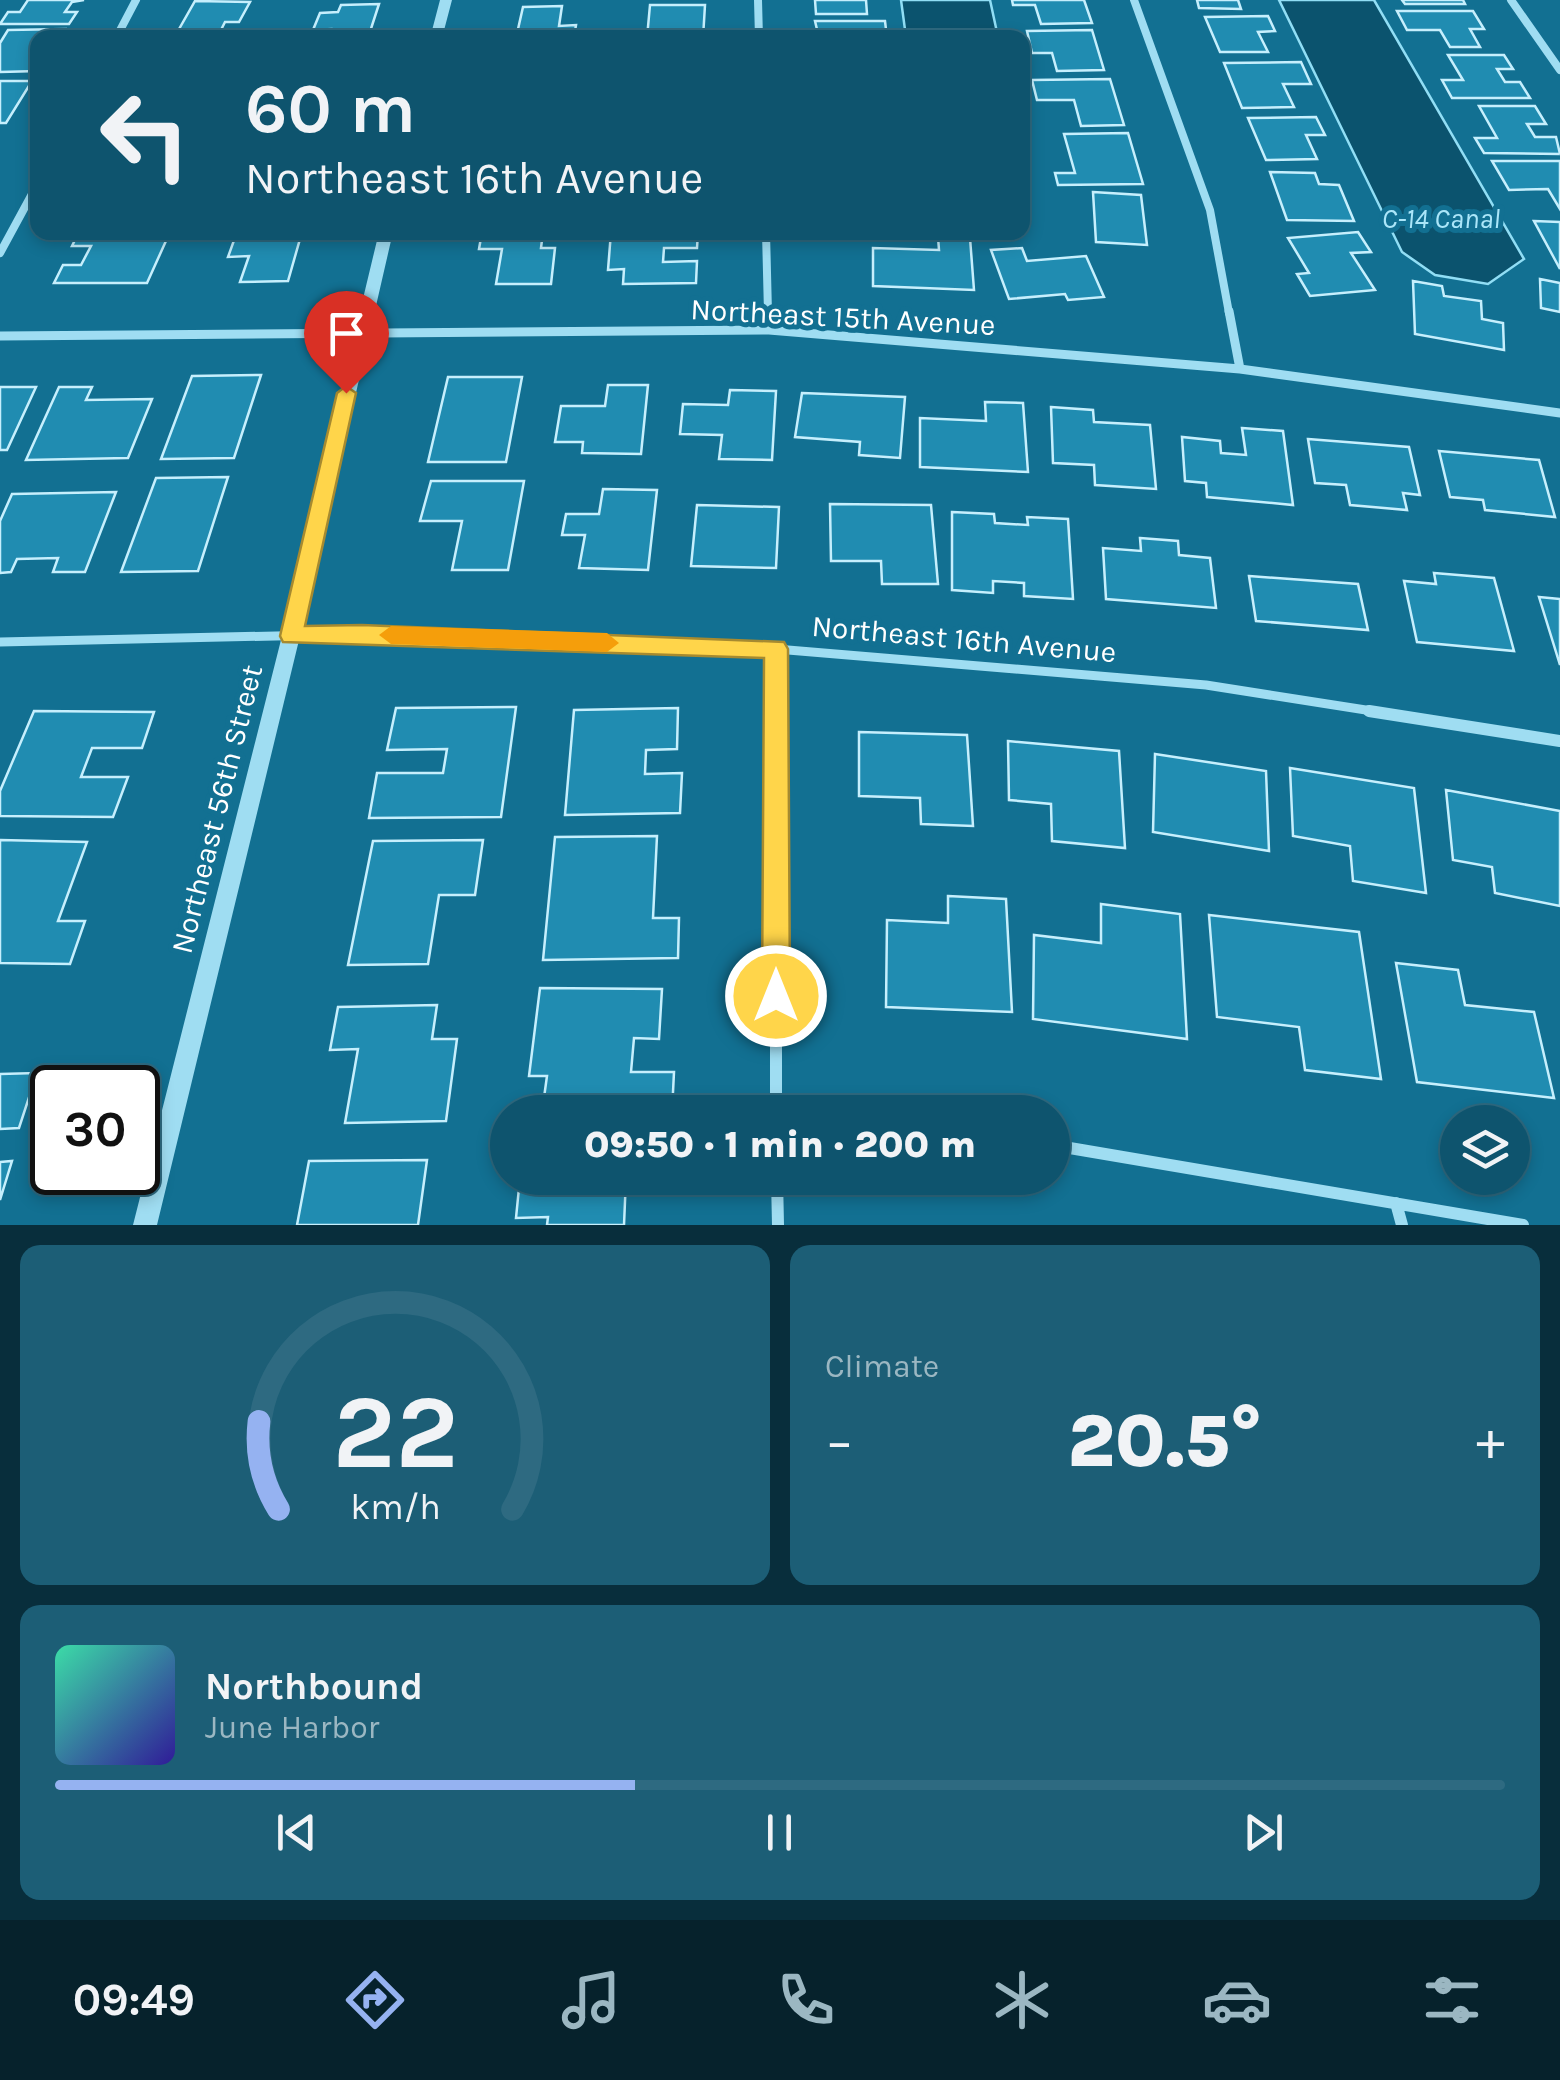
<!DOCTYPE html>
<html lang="en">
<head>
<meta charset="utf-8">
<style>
	body { margin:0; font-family:Karla,sans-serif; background:#1c5e76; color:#f1f3f6; height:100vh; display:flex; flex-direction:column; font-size:38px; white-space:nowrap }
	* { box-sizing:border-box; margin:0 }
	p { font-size:32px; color:#9bb7c2 }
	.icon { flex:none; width:55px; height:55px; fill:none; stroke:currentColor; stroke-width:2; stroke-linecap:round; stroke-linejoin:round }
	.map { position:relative; height:1225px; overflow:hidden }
	.sheet { display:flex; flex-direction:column; gap:20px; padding:20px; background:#082e3c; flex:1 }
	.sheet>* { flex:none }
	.guide { position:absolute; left:30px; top:30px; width:1000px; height:210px; border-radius:20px; box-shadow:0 5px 15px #0003,0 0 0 2px #2e6a81; background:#0e546e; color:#f1f3f6; overflow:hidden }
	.fabs { position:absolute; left:1440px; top:1105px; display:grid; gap:20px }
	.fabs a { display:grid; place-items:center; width:90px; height:90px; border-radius:50%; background:#0e546e; box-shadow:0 5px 15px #0003,0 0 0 2px #2e6a81; font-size:50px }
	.speed { position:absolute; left:30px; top:1065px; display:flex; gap:20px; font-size:50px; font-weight:700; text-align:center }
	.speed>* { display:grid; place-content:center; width:130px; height:130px; border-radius:50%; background:#0e546e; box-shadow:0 5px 15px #0003,0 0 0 2px #2e6a81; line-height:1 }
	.speed .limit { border:5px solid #111; border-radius:15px; background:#fff; color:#111 }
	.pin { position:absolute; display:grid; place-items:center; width:85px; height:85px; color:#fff; margin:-102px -42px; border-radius:50% 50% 50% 0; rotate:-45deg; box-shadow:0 0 10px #0007 }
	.pin .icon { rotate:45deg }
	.me { position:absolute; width:110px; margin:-55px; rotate:0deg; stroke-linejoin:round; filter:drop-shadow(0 0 8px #0008) }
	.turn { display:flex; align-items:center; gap:35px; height:210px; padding:0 50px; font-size:45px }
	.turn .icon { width:130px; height:130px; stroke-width:2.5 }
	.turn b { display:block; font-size:70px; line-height:85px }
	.big { font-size:75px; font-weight:800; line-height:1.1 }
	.sheet .widget { flex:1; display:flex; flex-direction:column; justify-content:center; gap:15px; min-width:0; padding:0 35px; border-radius:20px; background:#1c5e76 }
	.sheet .dial { align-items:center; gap:0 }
	.dial svg { height:260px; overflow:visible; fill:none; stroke:#2e6a81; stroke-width:7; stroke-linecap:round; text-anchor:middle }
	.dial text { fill:#f1f3f6; stroke:none }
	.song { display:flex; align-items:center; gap:30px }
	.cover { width:120px; height:120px; border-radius:15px; background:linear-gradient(135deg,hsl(160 70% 55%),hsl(250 70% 35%)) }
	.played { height:10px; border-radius:5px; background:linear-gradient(90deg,#95b2f1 40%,#2e6a81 40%) }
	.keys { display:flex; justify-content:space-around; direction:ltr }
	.heat { display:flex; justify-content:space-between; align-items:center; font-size:55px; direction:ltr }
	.sheet .tiles { flex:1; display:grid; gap:20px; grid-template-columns:1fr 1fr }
	.widget:last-child { grid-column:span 2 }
	.trip { position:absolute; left:490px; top:1095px; width:580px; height:100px; border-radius:50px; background:#0e546e; box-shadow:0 5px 15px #0003,0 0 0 2px #2e6a81; font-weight:800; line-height:100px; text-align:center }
	.menu { display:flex; height:160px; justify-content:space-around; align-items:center; background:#06222c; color:#9bb7c2 }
	.menu .icon { width:70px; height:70px }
	.menu .on { color:#95b2f1 }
	.menu b { font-size:45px; color:#f1f3f6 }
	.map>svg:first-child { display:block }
	.water { fill:#0b536e; stroke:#91def5; stroke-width:2.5 }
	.building { fill:#208cb1; stroke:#c6effd; stroke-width:2.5 }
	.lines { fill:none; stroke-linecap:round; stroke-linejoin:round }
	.minor-far2 { stroke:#9fddf2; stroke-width:8 }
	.minor-far1 { stroke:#9fddf2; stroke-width:9 }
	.minor { stroke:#9fddf2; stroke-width:12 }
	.tertiary { fill:#9fddf2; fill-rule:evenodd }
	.route { fill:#ffd54a; stroke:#a68a30; stroke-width:2.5 }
	.slow { fill:#f59e0b }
	.labels { text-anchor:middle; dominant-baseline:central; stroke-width:10; stroke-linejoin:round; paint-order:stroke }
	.far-water-label { font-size:28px; font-style:italic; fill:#abe6f9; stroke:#127092 }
	.street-label { font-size:30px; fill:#fff; stroke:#127092 }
</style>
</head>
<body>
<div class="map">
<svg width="1560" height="1225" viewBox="0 0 1560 1225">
	<rect width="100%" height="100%" fill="#127092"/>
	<path class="water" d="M 901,0 L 990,0 L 998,37 L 906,37 Z
		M 1279,0 L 1374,0 L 1524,259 L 1488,284 L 1435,275 L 1402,252 Z"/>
	<path class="building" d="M 28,0 L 84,0 L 72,2 L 65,12 L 77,12 L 69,24 L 0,24 L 8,12 L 20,12 Z
		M 815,0 L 866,0 L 867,14 L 816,14 Z
		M 1012,0 L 1084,0 L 1092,23 L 1041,24 L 1035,5 L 1013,5 Z
		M 1197,0 L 1238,0 L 1241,9 L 1199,8 Z
		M 1402,0 L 1463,0 L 1465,4 L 1405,4 Z
		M 195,1 L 250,2 L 239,22 L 225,22 L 217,38 L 174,38 Z
		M 379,4 L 368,38 L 329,38 L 331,29 L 313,30 L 320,13 L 338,12 L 341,5 Z
		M 650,5 L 705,5 L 703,38 L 647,38 Z
		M 562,6 L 559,26 L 576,25 L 574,38 L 516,38 L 523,7 Z
		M 1397,11 L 1473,11 L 1484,29 L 1470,29 L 1480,47 L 1450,47 L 1440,30 L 1407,30 Z
		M 1268,16 L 1275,31 L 1258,32 L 1268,52 L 1220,52 L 1205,17 Z
		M 815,21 L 885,21 L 887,38 L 819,38 Z
		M 65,29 L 60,38 L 38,38 L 38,71 L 0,72 L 0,43 L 8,30 Z
		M 1092,30 L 1104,70 L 1057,71 L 1052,53 L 1032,53 L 1027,31 Z
		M 1448,55 L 1504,55 L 1513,69 L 1497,69 L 1505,82 L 1520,82 L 1530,98 L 1452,98 L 1442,80 L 1463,80 Z
		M 1301,62 L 1311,84 L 1283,84 L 1294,107 L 1242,108 L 1224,63 Z
		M 1110,79 L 1124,125 L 1081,126 L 1074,100 L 1037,100 L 1032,80 Z
		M 0,81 L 32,81 L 6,123 L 0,123 Z
		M 1479,106 L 1535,106 L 1546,124 L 1527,124 L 1535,137 L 1556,137 L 1560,154 L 1484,153 L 1475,138 L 1497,138 Z
		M 1316,117 L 1325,135 L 1306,135 L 1317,159 L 1266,160 L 1248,118 Z
		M 1128,133 L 1143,184 L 1058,185 L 1055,173 L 1075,173 L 1064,134 Z
		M 1492,161 L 1560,161 L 1560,209 L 1548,189 L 1509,190 Z
		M 1270,172 L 1315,173 L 1319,184 L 1339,185 L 1354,221 L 1287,220 Z
		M 1093,192 L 1141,195 L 1147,245 L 1096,242 Z
		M 1534,221 L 1560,222 L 1560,269 Z
		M 79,232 L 170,232 L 147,283 L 54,283 L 63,265 L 81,265 L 91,246 L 72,246 Z
		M 237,232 L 302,232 L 288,281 L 240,282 L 249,256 L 228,257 Z
		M 482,232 L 543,232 L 541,248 L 555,248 L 551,284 L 496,284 L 502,249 L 479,249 Z
		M 611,232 L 698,232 L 697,248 L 664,248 L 663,262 L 697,261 L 696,283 L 623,284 L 624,269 L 608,270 Z
		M 1358,232 L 1371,252 L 1351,253 L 1375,290 L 1310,296 L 1297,274 L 1309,273 L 1288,238 Z
		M 938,237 L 970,238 L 974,290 L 873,286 L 873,248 L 939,250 Z
		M 1022,248 L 1027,261 L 1086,256 L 1104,297 L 1068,300 L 1065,294 L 1009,299 L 991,250 Z
		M 1540,279 L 1560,283 L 1560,312 L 1541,308 Z
		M 1413,281 L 1442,286 L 1444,296 L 1481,301 L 1482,319 L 1503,323 L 1504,350 L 1415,334 Z
		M 261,375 L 234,458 L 161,459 L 192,376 Z
		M 448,377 L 522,377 L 506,462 L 428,462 Z
		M 608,385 L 648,385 L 641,454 L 582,453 L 583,442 L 555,442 L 561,406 L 605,406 Z
		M 0,387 L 36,387 L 7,450 L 0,450 Z
		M 59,387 L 92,387 L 86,400 L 152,399 L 128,458 L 26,460 Z
		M 730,390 L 776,391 L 772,460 L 719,459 L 722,435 L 680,434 L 683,404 L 728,405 Z
		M 802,393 L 905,397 L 900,458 L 859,455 L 860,442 L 795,437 Z
		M 985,402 L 1023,403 L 1028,472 L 920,467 L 920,418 L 986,421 Z
		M 1051,407 L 1093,410 L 1094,422 L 1150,425 L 1156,489 L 1095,485 L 1094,465 L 1053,463 Z
		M 1242,428 L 1283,431 L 1293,505 L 1207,497 L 1206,483 L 1185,481 L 1182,437 L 1220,441 L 1221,453 L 1246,455 Z
		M 1308,439 L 1409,447 L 1420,495 L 1403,493 L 1407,510 L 1350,505 L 1346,485 L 1315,483 Z
		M 1439,451 L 1539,460 L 1555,517 L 1485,510 L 1483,500 L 1450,497 Z
		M 228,477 L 198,571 L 121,572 L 156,478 Z
		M 431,481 L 524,481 L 508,570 L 452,570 L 462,521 L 420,521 Z
		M 603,489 L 657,490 L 648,570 L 579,568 L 585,535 L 562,535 L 566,514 L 599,514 Z
		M 116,492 L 85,572 L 53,572 L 58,558 L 17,559 L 11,572 L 0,573 L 0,521 L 12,494 Z
		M 830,504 L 931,505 L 938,584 L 882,584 L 881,561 L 831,561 Z
		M 697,505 L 779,507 L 776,568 L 691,566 Z
		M 952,512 L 994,514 L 995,523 L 1028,525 L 1027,517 L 1068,519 L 1073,599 L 1024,596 L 1024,583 L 993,581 L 993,593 L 952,590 Z
		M 1140,538 L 1178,541 L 1179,555 L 1210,558 L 1216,608 L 1106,599 L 1103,548 L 1141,551 Z
		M 1434,573 L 1494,578 L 1514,651 L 1417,642 L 1404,581 L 1436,584 Z
		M 1249,576 L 1358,584 L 1368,630 L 1256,621 Z
		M 1539,597 L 1560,599 L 1560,665 Z
		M 516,707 L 501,817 L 369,818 L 377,773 L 443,773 L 447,749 L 387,750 L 396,708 Z
		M 678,708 L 677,749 L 646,750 L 645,774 L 682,773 L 680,813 L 565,815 L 574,710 Z
		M 34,711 L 154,712 L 142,748 L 92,748 L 81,777 L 128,777 L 113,817 L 0,816 L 0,791 Z
		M 859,732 L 967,735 L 973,826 L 921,824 L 920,798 L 859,796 Z
		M 1008,741 L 1119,751 L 1125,848 L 1052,841 L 1051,804 L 1009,800 Z
		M 1155,754 L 1266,771 L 1269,851 L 1153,832 Z
		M 1290,768 L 1414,788 L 1426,893 L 1353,881 L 1350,846 L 1293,836 Z
		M 1446,790 L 1560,811 L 1560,906 L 1495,893 L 1492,867 L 1453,860 Z
		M 657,836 L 653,918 L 679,918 L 678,958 L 543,960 L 555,837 Z
		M 0,840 L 87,842 L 58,921 L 85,921 L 70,964 L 0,963 Z
		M 483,840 L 475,895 L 439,895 L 428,964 L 348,965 L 373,841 Z
		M 948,896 L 1006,899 L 1012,1012 L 886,1007 L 887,920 L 948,923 Z
		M 1101,904 L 1180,914 L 1187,1039 L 1033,1019 L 1034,935 L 1101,943 Z
		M 1209,915 L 1359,932 L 1381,1079 L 1305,1070 L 1299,1027 L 1217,1017 Z
		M 1396,963 L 1458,970 L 1465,1005 L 1534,1012 L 1554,1098 L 1417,1082 Z
		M 540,988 L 662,989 L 659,1039 L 634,1038 L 631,1072 L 674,1072 L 672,1112 L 542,1112 L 547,1076 L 529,1076 Z
		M 437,1005 L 432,1039 L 457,1039 L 446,1121 L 345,1123 L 358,1049 L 330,1050 L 338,1007 Z
		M 37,1073 L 19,1128 L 0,1129 L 0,1074 Z
		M 427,1160 L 418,1225 L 297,1225 L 309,1161 Z
		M 12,1161 L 0,1200 L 0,1162 Z
		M 520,1178 L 626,1178 L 624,1225 L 547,1225 L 548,1217 L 516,1218 Z"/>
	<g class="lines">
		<path class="minor-far2" d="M 758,0 L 759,38
			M 1134,0 L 1210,210 L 1229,313
			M 1511,0 L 1560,70
			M 116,38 L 136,0
			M 766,232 L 768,313
			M 0,253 L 38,183"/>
		<path class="minor-far1" d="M 768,311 L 769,330
			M 1229,311 L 1240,369
			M 0,336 L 769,330 L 1240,369 L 1560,413
			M 0,642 L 362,634 L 776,649 L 1206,685 L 1385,713
			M 776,649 L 776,713"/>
		<path class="minor" d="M 776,711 L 776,1112
			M 1369,711 L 1560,741
			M 1052,1145 L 1523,1225
			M 777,1178 L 778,1225
			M 1396,1203 L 1402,1225"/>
		<path class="tertiary" d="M 440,0 L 452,0 L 442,38 L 430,38 Z
			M 379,232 L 393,232 L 300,636 L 157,1225 L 133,1225 L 282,636 Z"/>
	</g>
	<path class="route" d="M 346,386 L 356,393 L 305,626 L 362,625 L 784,642 L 788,649 L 790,996 L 786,1006 L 776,1010 L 766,1006 L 762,996 L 764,658 L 283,642 L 280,636 L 337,393 Z"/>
	<path class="slow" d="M 391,626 L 607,633 L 619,643 L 607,652 L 391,644 L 379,635 Z"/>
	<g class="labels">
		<g class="far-water-label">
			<text x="1441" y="218">C-14 Canal</text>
		</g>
		<g class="street-label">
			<text transform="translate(843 317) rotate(3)">Northeast 15th Avenue</text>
			<text transform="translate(964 639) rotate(5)">Northeast 16th Avenue</text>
			<text transform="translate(217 809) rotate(-76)">Northeast 56th Street</text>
		</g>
	</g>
</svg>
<div class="fabs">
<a><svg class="icon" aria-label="layers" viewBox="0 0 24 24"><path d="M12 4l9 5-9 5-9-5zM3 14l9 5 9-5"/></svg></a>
</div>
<div class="speed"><div class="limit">30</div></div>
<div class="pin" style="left:346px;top:393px;background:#d93025"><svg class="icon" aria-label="arrive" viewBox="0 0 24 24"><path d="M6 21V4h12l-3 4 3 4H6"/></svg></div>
<svg class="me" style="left:776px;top:996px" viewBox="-20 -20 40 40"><circle r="17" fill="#ffd54a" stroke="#fff" stroke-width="3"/><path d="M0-11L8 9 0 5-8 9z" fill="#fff"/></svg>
<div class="trip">09:50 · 1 min · 200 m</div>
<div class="guide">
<div class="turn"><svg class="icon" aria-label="left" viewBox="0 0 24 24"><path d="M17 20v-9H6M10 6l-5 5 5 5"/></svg><div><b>60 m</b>Northeast 16th Avenue</div></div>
</div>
</div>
<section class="sheet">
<div class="tiles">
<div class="widget dial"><svg viewBox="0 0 100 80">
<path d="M14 69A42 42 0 1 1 86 69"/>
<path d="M14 69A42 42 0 0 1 8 42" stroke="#95b2f1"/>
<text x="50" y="56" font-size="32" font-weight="700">22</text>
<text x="50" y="72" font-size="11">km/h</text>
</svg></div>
<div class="widget"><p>Climate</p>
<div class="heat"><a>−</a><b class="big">20.5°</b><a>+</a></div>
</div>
<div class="widget">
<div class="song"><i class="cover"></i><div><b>Northbound</b><p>June Harbor</p></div></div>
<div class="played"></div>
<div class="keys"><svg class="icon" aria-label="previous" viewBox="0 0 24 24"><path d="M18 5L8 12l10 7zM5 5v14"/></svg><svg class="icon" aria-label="pause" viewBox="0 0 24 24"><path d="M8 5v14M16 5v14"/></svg><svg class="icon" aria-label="next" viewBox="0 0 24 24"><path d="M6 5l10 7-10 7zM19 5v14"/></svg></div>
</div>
</div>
</section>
<nav class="menu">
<b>09:49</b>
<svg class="icon on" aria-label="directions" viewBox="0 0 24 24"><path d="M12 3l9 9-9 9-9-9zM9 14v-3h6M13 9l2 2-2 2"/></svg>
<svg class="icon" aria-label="music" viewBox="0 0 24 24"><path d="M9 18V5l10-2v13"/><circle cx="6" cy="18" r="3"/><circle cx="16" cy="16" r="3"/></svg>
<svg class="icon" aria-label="phone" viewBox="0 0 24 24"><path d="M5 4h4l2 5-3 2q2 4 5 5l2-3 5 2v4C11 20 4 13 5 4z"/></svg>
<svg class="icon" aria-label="climate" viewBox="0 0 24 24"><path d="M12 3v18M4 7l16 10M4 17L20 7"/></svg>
<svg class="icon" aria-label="car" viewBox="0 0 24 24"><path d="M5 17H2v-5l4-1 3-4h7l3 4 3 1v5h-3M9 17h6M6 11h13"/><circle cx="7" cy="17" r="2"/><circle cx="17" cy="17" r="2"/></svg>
<svg class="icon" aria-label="filters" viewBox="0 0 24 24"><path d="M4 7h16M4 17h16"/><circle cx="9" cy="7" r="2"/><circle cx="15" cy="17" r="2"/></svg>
</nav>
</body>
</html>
